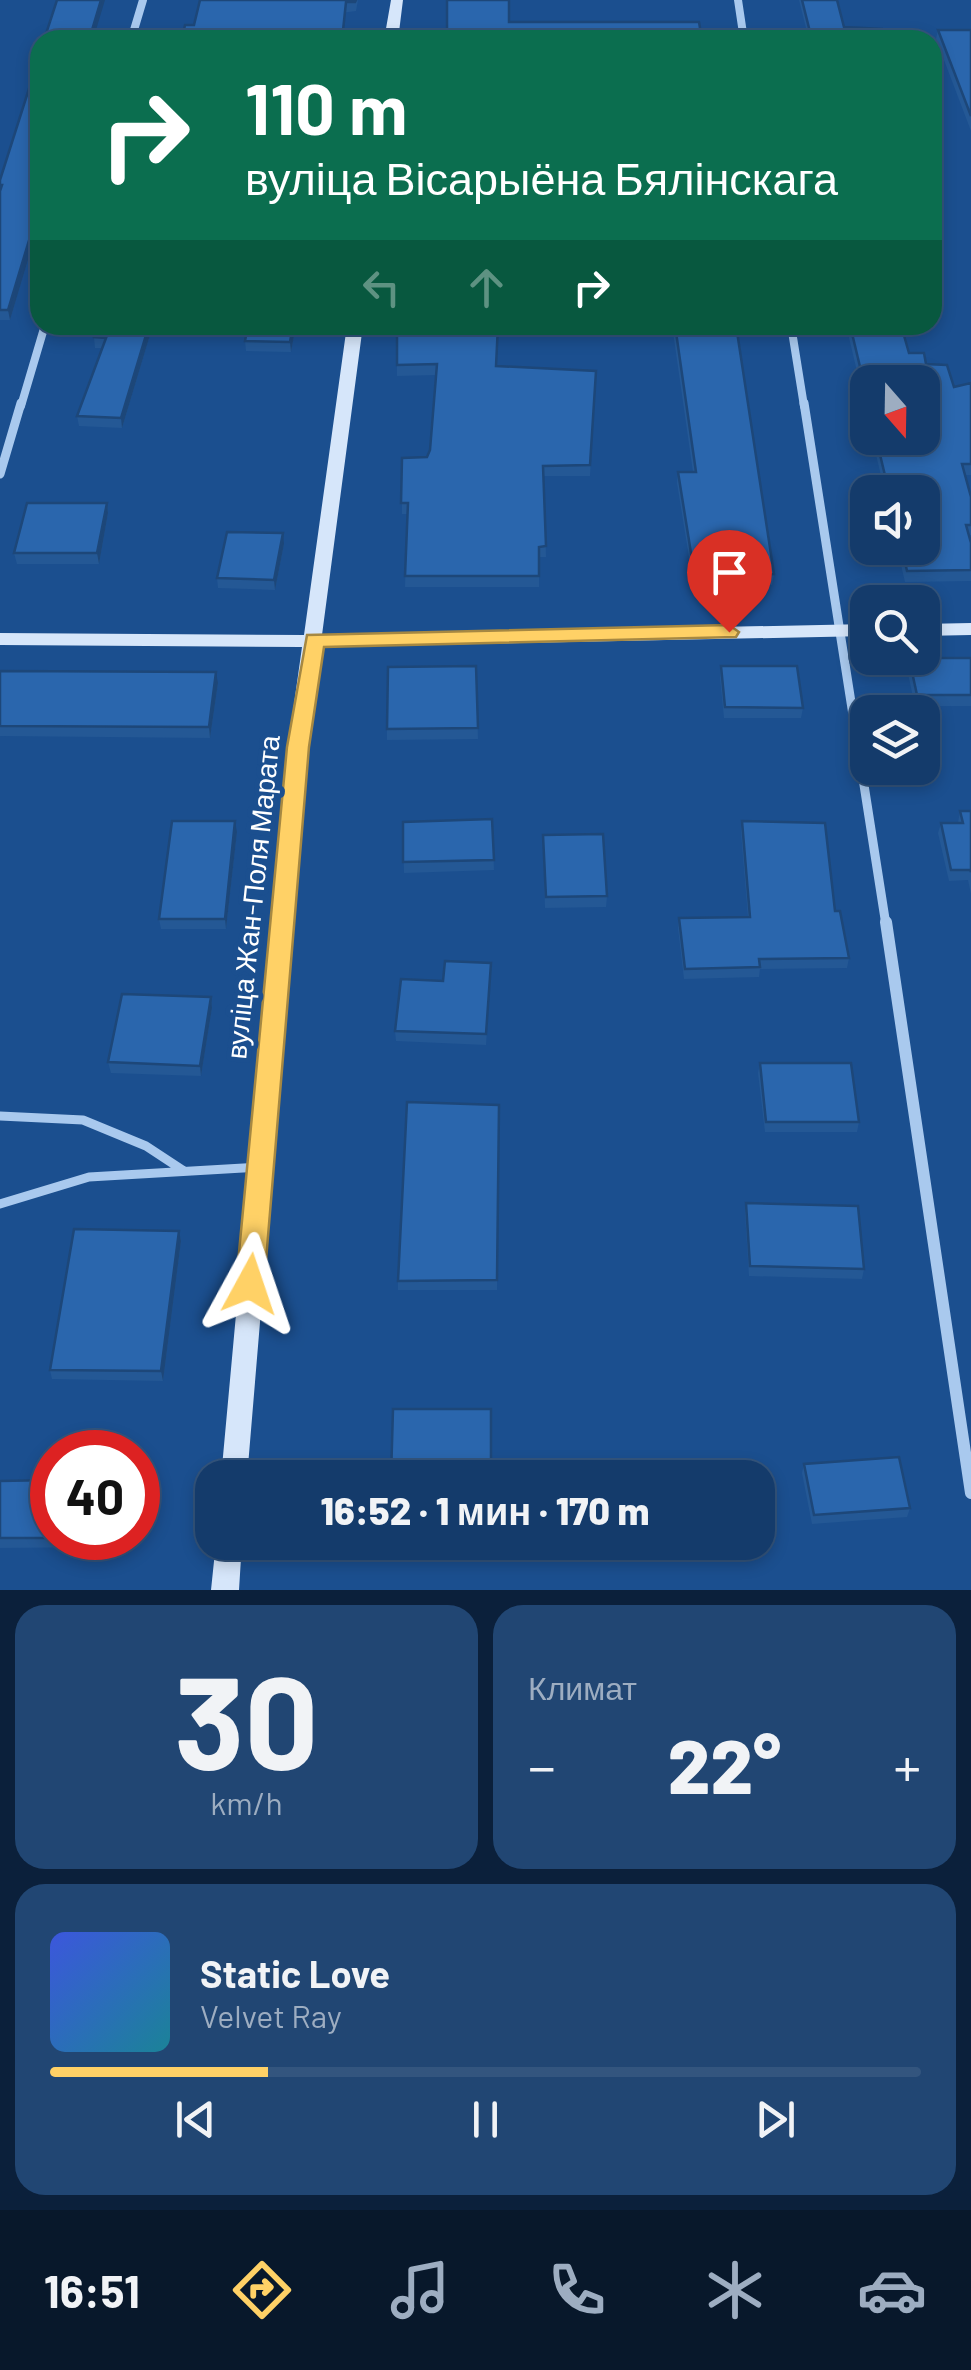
<!DOCTYPE html>
<html lang="ru">
<head>
<meta charset="utf-8">
<style>
	body { margin:0; font-family:Barlow,sans-serif; background:#214673; color:#f1f3f6; height:100vh; display:flex; flex-direction:column; font-size:38px; white-space:nowrap }
	* { box-sizing:border-box; margin:0 }
	p { font-size:32px; color:#9dadc1 }
	.icon { flex:none; width:55px; height:55px; fill:none; stroke:currentColor; stroke-width:2; stroke-linecap:round; stroke-linejoin:round }
	.map { position:relative; height:1590px; overflow:hidden }
	.side { display:flex; flex-direction:column; gap:15px; padding:15px; background:#0b203b; flex:1 }
	.side>* { flex:none }
	.hud { position:absolute; left:30px; top:30px; width:912px; height:305px; border-radius:30px; box-shadow:0 5px 15px #0003,0 0 0 2px #33557e; background:#0b6e4f; color:#fff; overflow:hidden }
	.needle { width:65px; rotate:160deg }
	.tools { position:absolute; left:850px; top:365px; display:grid; gap:20px }
	.tools a { display:grid; place-items:center; width:90px; height:90px; border-radius:20px; background:#143b6b; box-shadow:0 5px 15px #0003,0 0 0 2px #33557e; font-size:50px }
	.speed { position:absolute; left:30px; top:1430px; display:flex; gap:20px; font-size:50px; font-weight:700; text-align:center }
	.speed>* { display:grid; place-content:center; width:130px; height:130px; border-radius:50%; background:#143b6b; box-shadow:0 5px 15px #0003,0 0 0 2px #33557e; line-height:1 }
	.speed .limit { border:15px solid #d22; background:#fff; color:#111 }
	.pin { position:absolute; display:grid; place-items:center; width:85px; height:85px; color:#fff; margin:-102px -42px; border-radius:50% 50% 50% 0; rotate:-45deg; box-shadow:0 0 10px #0007 }
	.pin .icon { rotate:45deg }
	.me { position:absolute; width:110px; margin:-55px; rotate:5deg; stroke-linejoin:round; filter:drop-shadow(0 0 8px #0008) }
	.turn { display:flex; align-items:center; gap:35px; height:210px; padding:0 50px; font-size:45px }
	.turn .icon { width:130px; height:130px; stroke-width:2.5 }
	.turn b { display:block; font-size:70px; line-height:85px }
	.lanes { display:flex; align-items:center; height:95px; padding:0 50px; background:#0003; justify-content:center; gap:50px; direction:ltr }
	.lanes .off { opacity:.35 }
	.big { font-size:75px; font-weight:800; line-height:1.1 }
	.side .card { flex:1; display:flex; flex-direction:column; justify-content:center; gap:15px; min-width:0; padding:0 35px; border-radius:30px; background:#214673 }
	.side .dial { align-items:center; gap:0 }
	.dial b { font-size:130px; line-height:1 }
	.song { display:flex; align-items:center; gap:30px }
	.cover { width:120px; height:120px; border-radius:15px; background:linear-gradient(135deg,hsl(230 70% 55%),hsl(190 70% 35%)) }
	.played { height:10px; border-radius:5px; background:linear-gradient(90deg,#ffd166 25%,#33557e 25%) }
	.keys { display:flex; justify-content:space-around; direction:ltr }
	.heat { display:flex; justify-content:space-between; align-items:center; font-size:55px; direction:ltr }
	.side .tiles { flex:1; display:grid; gap:15px; grid-template-columns:1fr 1fr }
	.card:last-child { grid-column:span 2 }
	.trip { position:absolute; left:195px; top:1460px; width:580px; height:100px; border-radius:30px; background:#143b6b; box-shadow:0 5px 15px #0003,0 0 0 2px #33557e; font-weight:800; line-height:100px; text-align:center }
	.menu { display:flex; height:160px; justify-content:space-around; align-items:center; background:#08182b; color:#9dadc1 }
	.menu .icon { width:70px; height:70px }
	.menu .current { color:#ffd166 }
	.menu b { font-size:45px; color:#f1f3f6 }
	.map>svg:first-child { display:block }
	.lines { fill:none; stroke-linecap:round; stroke-linejoin:round }
	.lane { stroke:#a9c9ee; stroke-width:9 }
	.street-far2 { stroke:#a9c9ee; stroke-width:8 }
	.street-far1 { stroke:#a9c9ee; stroke-width:9 }
	.street { stroke:#a9c9ee; stroke-width:12 }
	.secondary { fill:#d6e6fa; fill-rule:evenodd }
	.wall { fill:#245895 }
	.shaded-wall { fill:#1d4779 }
	.building { fill:#2a66ad; stroke:#1d4779; stroke-width:2.5 }
	.route { fill:#ffd166; stroke:#a68842; stroke-width:2.5 }
	.labels { text-anchor:middle; dominant-baseline:central; stroke-width:10; stroke-linejoin:round; paint-order:stroke }
	.street-label { font-size:28px; fill:#fff; stroke:#1b4f8f }
</style>
</head>
<body>
<div class="map">
<svg width="971" height="1590" viewBox="0 0 971 1590">
	<rect width="100%" height="100%" fill="#1b4f8f"/>
	<g class="lines">
		<path class="lane" d="M 0,1116 L 83,1120 L 146,1146 L 184,1171
			M 0,1204 L 89,1177 L 259,1167"/>
		<path class="street-far2" d="M 738,0 L 744,40
			M 131,40 L 143,0
			M 791,325 L 804,406
			M 21,406 L 45,325"/>
		<path class="street-far1" d="M 804,403 L 886,925
			M 0,474 L 21,403"/>
		<path class="street" d="M 886,922 L 971,1493"/>
		<path class="secondary" d="M 391,0 L 403,0 L 398,40 L 384,40 Z
			M 347,325 L 363,325 L 322,635 L 868,624 L 868,636 L 321,647 L 308,747 L 247,1478 L 221,1478 L 288,747 L 302,647 L 0,645 L 0,633 L 304,635 Z
			M 971,623 L 971,635 L 922,636 L 922,624 Z
			M 216,1542 L 242,1542 L 239,1590 L 211,1590 Z"/>
	</g>
	<path class="wall" d="M 358,0 L 356,11 L 183,34 L 194,25 Z
		M 799,0 L 837,0 L 844,27 L 885,40 L 809,40 Z
		M 938,30 L 971,30 L 971,131 L 936,39 Z
		M 40,54 L 40,220 L 10,320 L 0,320 L 0,180 Z
		M 153,325 L 122,428 L 79,426 L 77,416 L 102,348 L 95,348 L 94,337 Z
		M 248,325 L 296,325 L 291,352 L 246,351 L 245,341 Z
		M 397,325 L 496,366 L 596,371 L 590,476 L 544,476 L 546,557 L 539,557 L 539,587 L 405,587 L 407,514 L 402,514 L 402,458 L 427,457 L 430,450 L 436,375 L 397,376 Z
		M 672,325 L 741,325 L 741,330 L 737,330 L 774,574 L 772,585 L 694,588 L 677,483 L 678,472 L 693,472 Z
		M 846,325 L 901,325 L 909,353 L 954,387 L 971,383 L 971,475 L 965,475 L 971,497 L 971,535 L 969,535 L 971,543 L 971,581 L 905,582 L 897,548 L 922,548 L 922,492 L 885,492 L 872,438 L 922,438 L 868,382 L 868,418 Z
		M 107,503 L 108,513 L 99,564 L 17,564 L 14,553 Z
		M 284,544 L 275,590 L 218,588 L 217,578 Z
		M 909,658 L 971,658 L 971,706 L 915,706 L 907,669 Z
		M 476,666 L 478,739 L 387,740 L 387,729 Z
		M 721,666 L 803,708 L 801,718 L 724,718 L 720,677 Z
		M 0,671 L 218,683 L 210,738 L 0,736 Z
		M 960,811 L 971,811 L 971,894 L 968,880 L 949,881 L 938,833 L 941,823 L 958,823 Z
		M 492,819 L 494,870 L 404,873 L 403,822 Z
		M 742,821 L 835,911 L 849,958 L 847,968 L 760,969 L 759,977 L 684,979 L 678,928 L 679,918 L 748,917 L 741,832 Z
		M 237,832 L 226,929 L 161,929 L 159,919 Z
		M 543,846 L 607,896 L 606,907 L 545,908 Z
		M 491,973 L 486,1045 L 396,1041 L 395,1031 L 443,981 Z
		M 211,997 L 212,1008 L 201,1076 L 111,1073 L 108,1062 Z
		M 760,1063 L 859,1122 L 857,1132 L 765,1132 L 758,1073 Z
		M 499,1105 L 497,1290 L 398,1290 L 398,1281 Z
		M 746,1203 L 864,1269 L 862,1279 L 749,1276 L 745,1213 Z
		M 179,1231 L 181,1241 L 163,1381 L 52,1379 L 50,1370 Z
		M 804,1464 L 910,1508 L 907,1517 L 812,1524 L 802,1473 Z
		M 0,1481 L 104,1538 L 102,1547 L 0,1548 Z"/>
	<path class="shaded-wall" d="M 101,0 L 105,0 L 93,40 L 89,40 Z
		M 40,204 L 40,220 L 10,320 L 8,310 Z
		M 149,325 L 153,325 L 122,428 L 121,418 Z
		M 293,325 L 296,325 L 291,352 L 290,342 Z
		M 107,503 L 108,513 L 99,564 L 97,553 Z
		M 283,533 L 284,544 L 275,590 L 274,580 Z
		M 216,672 L 218,683 L 210,738 L 209,727 Z
		M 235,821 L 237,832 L 226,929 L 225,919 Z
		M 211,997 L 212,1008 L 201,1076 L 200,1066 Z
		M 179,1231 L 181,1241 L 163,1381 L 161,1371 Z"/>
	<path class="building" d="M 57,0 L 101,0 L 89,40 L 44,40 Z
		M 200,0 L 356,0 L 355,2 L 346,2 L 342,40 L 169,40 L 170,34 L 183,34 L 185,25 L 194,25 Z
		M 447,0 L 509,0 L 509,22 L 699,22 L 702,40 L 447,40 Z
		M 802,0 L 837,0 L 844,27 L 882,29 L 885,40 L 812,40 Z
		M 938,30 L 971,30 L 971,116 Z
		M 40,54 L 40,204 L 8,310 L 0,310 L 0,191 L 2,185 L 0,185 L 0,180 Z
		M 96,325 L 149,325 L 121,418 L 77,416 L 106,338 L 94,337 Z
		M 248,325 L 293,325 L 290,342 L 245,341 Z
		M 397,325 L 498,325 L 496,366 L 596,371 L 590,465 L 543,466 L 546,546 L 539,547 L 539,576 L 405,576 L 408,503 L 401,503 L 402,458 L 427,457 L 430,450 L 437,364 L 397,365 Z
		M 675,325 L 736,325 L 774,574 L 695,578 L 678,472 L 696,472 Z
		M 850,325 L 901,325 L 909,353 L 924,353 L 926,364 L 947,365 L 954,387 L 971,383 L 971,464 L 962,464 L 971,497 L 971,525 L 966,525 L 971,543 L 971,570 L 907,571 L 902,548 L 922,548 L 922,492 L 889,492 L 876,438 L 922,438 L 922,382 L 868,382 L 868,400 Z
		M 27,503 L 107,503 L 97,553 L 14,553 Z
		M 227,532 L 283,533 L 274,580 L 217,578 Z
		M 909,658 L 971,658 L 971,695 L 917,695 Z
		M 476,666 L 478,728 L 387,729 L 388,667 Z
		M 721,666 L 797,666 L 803,708 L 725,707 Z
		M 0,671 L 216,672 L 209,727 L 0,726 Z
		M 960,811 L 971,811 L 971,872 L 970,870 L 951,870 L 941,823 L 963,823 Z
		M 492,819 L 494,860 L 403,862 L 403,822 Z
		M 172,821 L 235,821 L 225,919 L 159,919 Z
		M 742,821 L 825,823 L 835,911 L 840,911 L 849,958 L 759,959 L 760,967 L 685,969 L 679,918 L 750,917 Z
		M 603,834 L 607,896 L 546,897 L 543,835 Z
		M 445,961 L 491,963 L 486,1034 L 395,1031 L 401,979 L 443,981 Z
		M 122,994 L 211,997 L 200,1066 L 108,1062 Z
		M 760,1063 L 851,1063 L 859,1122 L 766,1122 Z
		M 407,1102 L 499,1105 L 497,1280 L 398,1281 Z
		M 746,1203 L 858,1206 L 864,1269 L 750,1266 Z
		M 74,1229 L 179,1231 L 161,1371 L 50,1370 Z
		M 393,1409 L 491,1409 L 491,1478 L 391,1478 Z
		M 899,1457 L 910,1508 L 814,1515 L 804,1464 Z
		M 52,1480 L 52,1538 L 100,1538 L 0,1538 L 0,1481 Z"/>
	<path class="route" d="M 729,625 L 739,632 L 736,637 L 324,647 L 309,747 L 264,1284 L 260,1292 L 250,1296 L 240,1292 L 236,1284 L 287,747 L 307,635 Z"/>
	<g class="labels">
		<g class="street-label">
			<text transform="translate(252 897) rotate(-84)">вуліца Жан-Поля Марата</text>
		</g>
	</g>
</svg>
<div class="tools">
<a><svg class="needle" viewBox="-14 -14 28 28"><path d="M0-13l5 13h-10z" fill="#e53935"/><path d="M0 13l5-13h-10z" fill="#9dadc1"/></svg></a>
<a><svg class="icon" aria-label="sound" viewBox="0 0 24 24"><path d="M4 9h4l5-4v14l-5-4H4zM17 9q2 3 0 6"/></svg></a>
<a><svg class="icon" aria-label="search" viewBox="0 0 24 24"><circle cx="10" cy="10" r="6"/><path d="M15 15l6 6"/></svg></a>
<a><svg class="icon" aria-label="layers" viewBox="0 0 24 24"><path d="M12 4l9 5-9 5-9-5zM3 14l9 5 9-5"/></svg></a>
</div>
<div class="speed"><div class="limit">40</div></div>
<div class="pin" style="left:729px;top:632px;background:#d93025"><svg class="icon" aria-label="arrive" viewBox="0 0 24 24"><path d="M6 21V4h12l-3 4 3 4H6"/></svg></div>
<svg class="me" style="left:250px;top:1284px" viewBox="-20 -20 40 40"><path d="M0-17L14 15 0 8-14 15z" fill="#ffd166" stroke="#fff" stroke-width="4"/></svg>
<div class="trip">16:52 · 1 мин · 170 m</div>
<div class="hud">
<div class="turn"><svg class="icon" aria-label="right" viewBox="0 0 24 24"><path d="M7 20v-9h11M14 6l5 5-5 5"/></svg><div><b>110 m</b>вуліца Вісарыёна Бялінскага</div></div>
<div class="lanes"><svg class="icon off" aria-label="left" viewBox="0 0 24 24"><path d="M17 20v-9H6M10 6l-5 5 5 5"/></svg><svg class="icon off" aria-label="ahead" viewBox="0 0 24 24"><path d="M12 20V5M6 11l6-6 6 6"/></svg><svg class="icon" aria-label="right" viewBox="0 0 24 24"><path d="M7 20v-9h11M14 6l5 5-5 5"/></svg></div>
</div>
</div>
<section class="side">
<div class="tiles">
<div class="card dial"><b>30</b><p>km/h</p></div>
<div class="card"><p>Климат</p>
<div class="heat"><a>−</a><b class="big">22°</b><a>+</a></div>
</div>
<div class="card">
<div class="song"><i class="cover"></i><div><b>Static Love</b><p>Velvet Ray</p></div></div>
<div class="played"></div>
<div class="keys"><svg class="icon" aria-label="previous" viewBox="0 0 24 24"><path d="M18 5L8 12l10 7zM5 5v14"/></svg><svg class="icon" aria-label="pause" viewBox="0 0 24 24"><path d="M8 5v14M16 5v14"/></svg><svg class="icon" aria-label="next" viewBox="0 0 24 24"><path d="M6 5l10 7-10 7zM19 5v14"/></svg></div>
</div>
</div>
</section>
<nav class="menu">
<b>16:51</b>
<svg class="icon current" aria-label="directions" viewBox="0 0 24 24"><path d="M12 3l9 9-9 9-9-9zM9 14v-3h6M13 9l2 2-2 2"/></svg>
<svg class="icon" aria-label="music" viewBox="0 0 24 24"><path d="M9 18V5l10-2v13"/><circle cx="6" cy="18" r="3"/><circle cx="16" cy="16" r="3"/></svg>
<svg class="icon" aria-label="phone" viewBox="0 0 24 24"><path d="M5 4h4l2 5-3 2q2 4 5 5l2-3 5 2v4C11 20 4 13 5 4z"/></svg>
<svg class="icon" aria-label="climate" viewBox="0 0 24 24"><path d="M12 3v18M4 7l16 10M4 17L20 7"/></svg>
<svg class="icon" aria-label="car" viewBox="0 0 24 24"><path d="M5 17H2v-5l4-1 3-4h7l3 4 3 1v5h-3M9 17h6M6 11h13"/><circle cx="7" cy="17" r="2"/><circle cx="17" cy="17" r="2"/></svg>
</nav>
</body>
</html>
